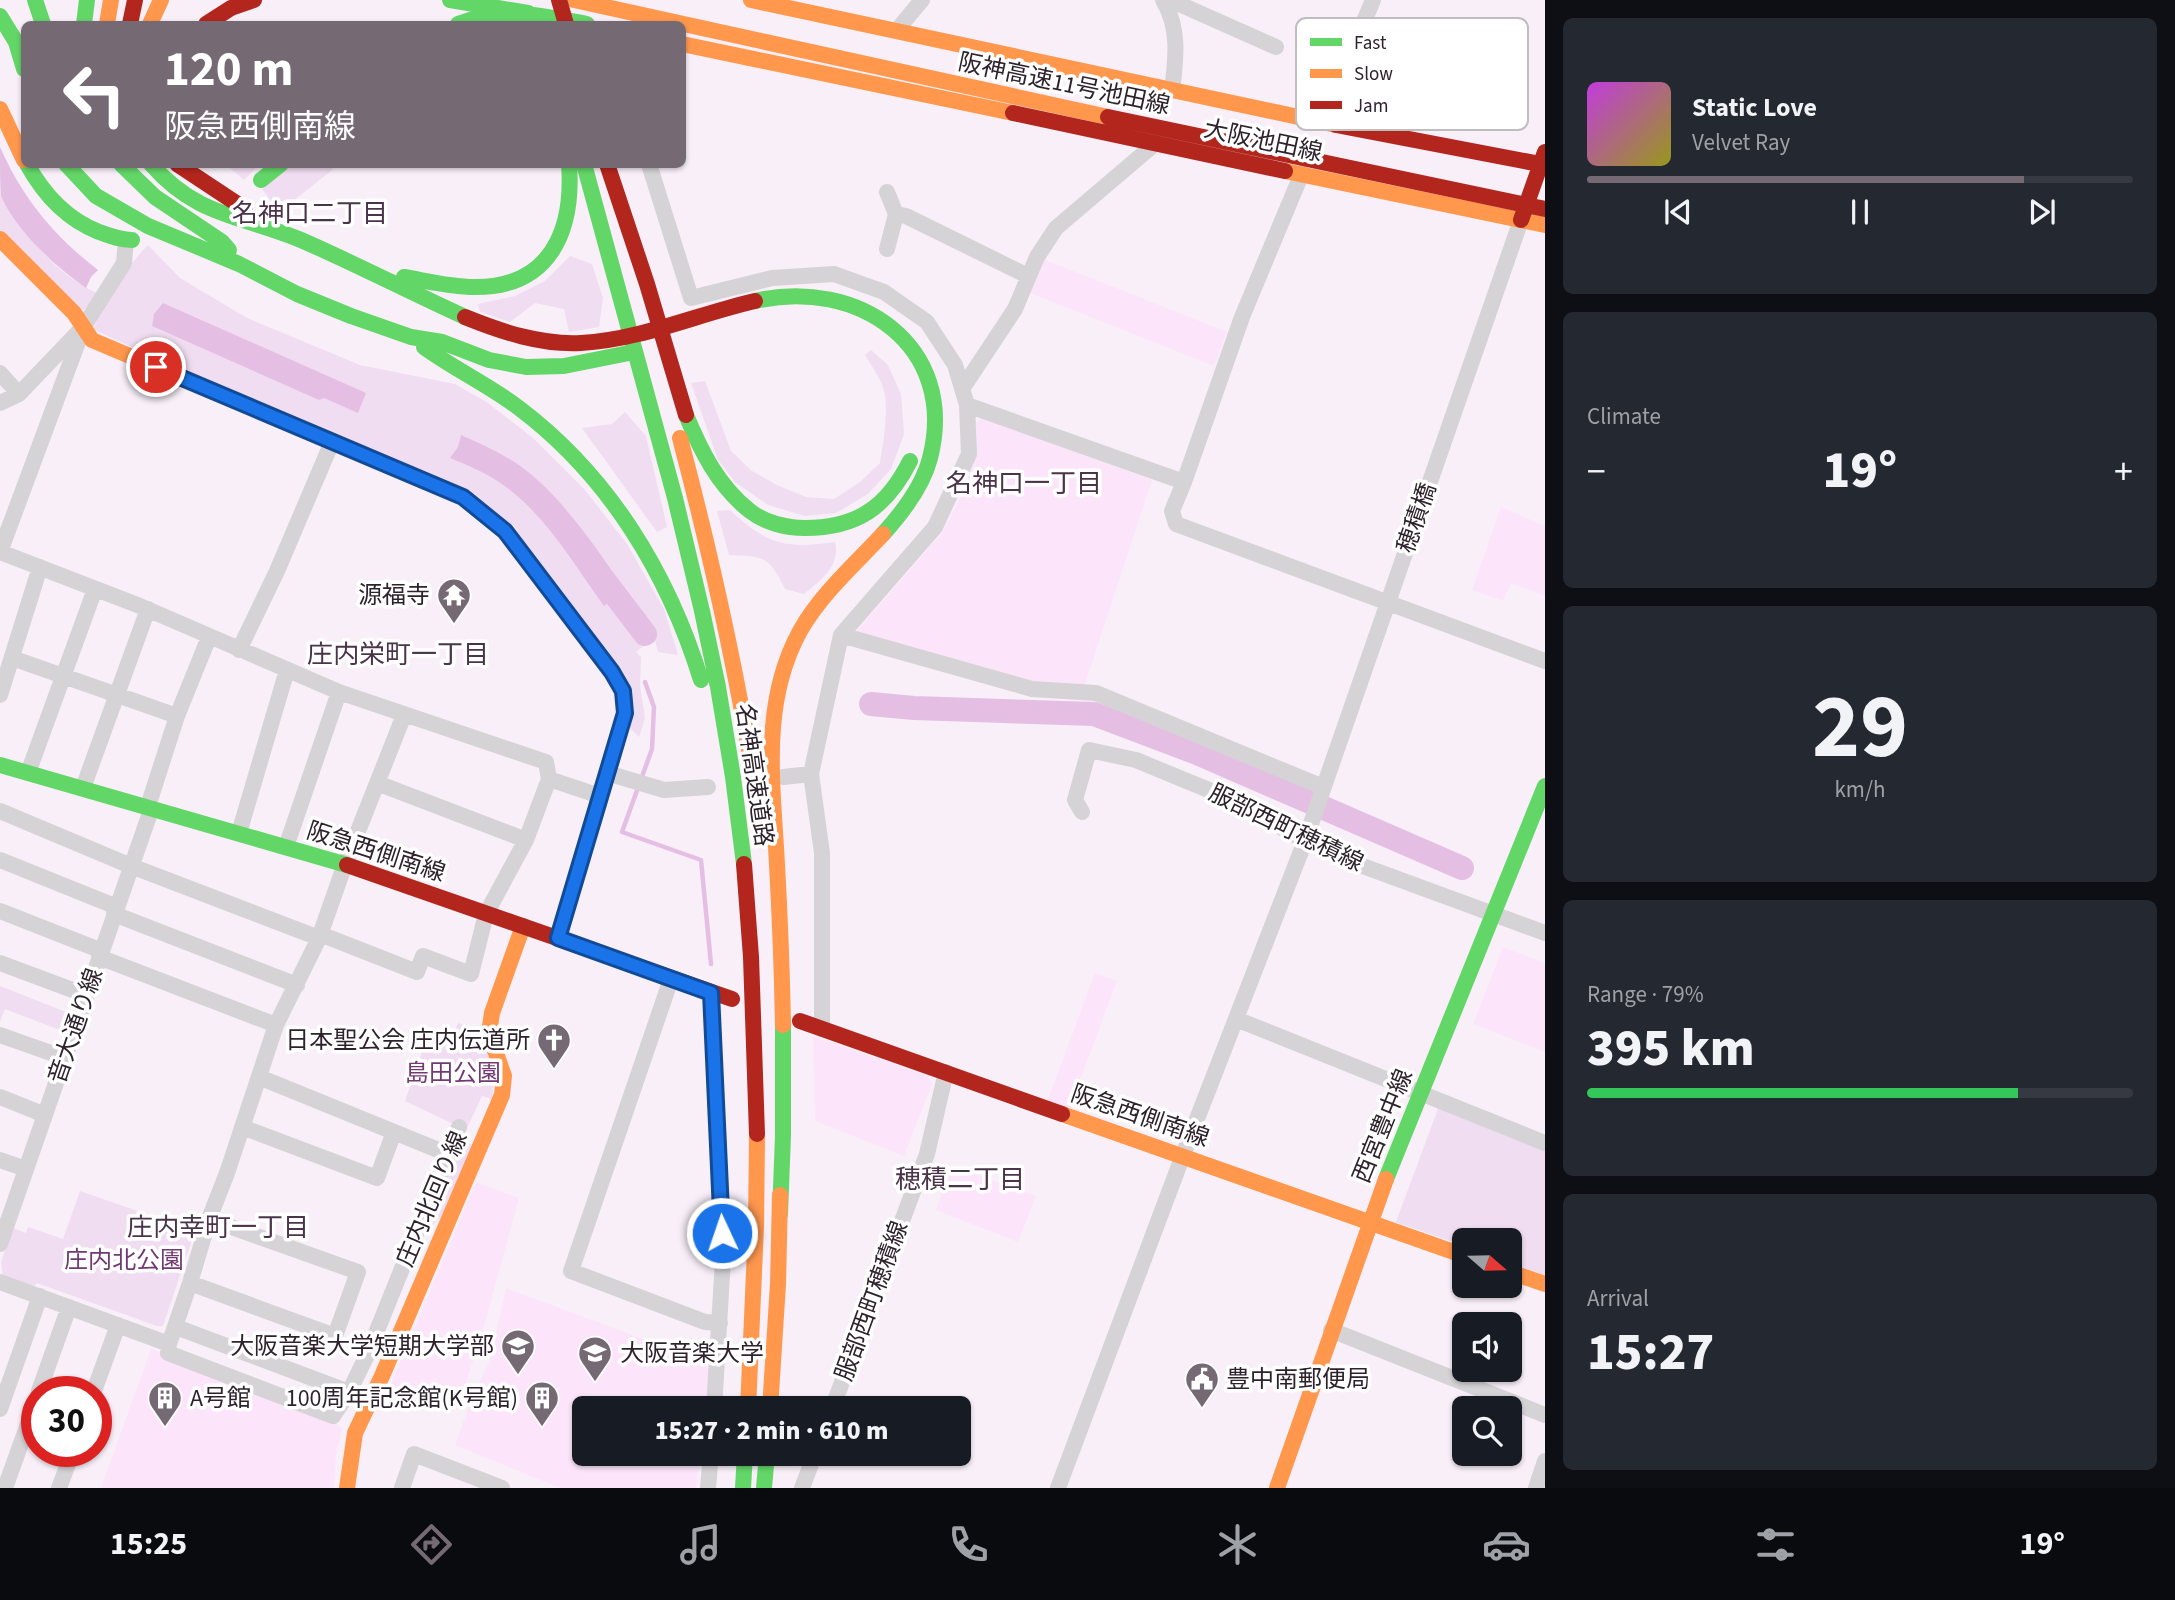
<!DOCTYPE html>
<html lang="en">
<head>
<meta charset="utf-8">
<style>
	body { margin:0; font-family:"Source Sans 3","Noto Sans JP",sans-serif; background:#242831; color:#f1f3f6; height:100vh; display:flex; flex-direction:column; font-size:26px; white-space:nowrap }
	* { box-sizing:border-box; margin:0 }
	p { font-size:23px; color:#9ea1a6 }
	.icon { flex:none; width:38px; height:38px; fill:none; stroke:currentColor; stroke-width:2; stroke-linecap:round; stroke-linejoin:round }
	.map { position:relative; flex:1; overflow:hidden }
	.details { display:flex; flex-direction:column; gap:18px; padding:18px; background:#0d0f14; width:630px }
	.details>* { flex:none }
	.top-card { position:absolute; left:21px; top:21px; width:665px; height:147px; border-radius:10px; box-shadow:0 2px 5px #0004; background:#756a74; color:#fff; overflow:hidden }
	.needle { width:46px; rotate:110deg }
	.fabs { position:absolute; left:1452px; top:1228px; display:grid; gap:14px }
	.fabs a { display:grid; place-items:center; width:70px; height:70px; border-radius:10px; background:#171b24; box-shadow:0 2px 5px #0004; font-size:35px }
	.speed { position:absolute; left:21px; top:1376px; display:flex; gap:14px; font-size:35px; font-weight:700; text-align:center }
	.speed>* { display:grid; place-content:center; width:91px; height:91px; border-radius:50%; background:#171b24; box-shadow:0 2px 5px #0004; line-height:1 }
	.speed .limit { border:10px solid #d22; background:#fff; color:#111 }
	.pin { position:absolute; display:grid; place-items:center; width:60px; height:60px; color:#fff; margin:-30px; border:4px solid #fff; border-radius:50%; box-shadow:0 2px 7px #0007 }
	.me { position:absolute; width:77px; margin:-38px; rotate:357deg; stroke-linejoin:round; filter:drop-shadow(0 0 5px #0008) }
	.turn { display:flex; align-items:center; gap:24px; height:147px; padding:0 28px; font-size:32px }
	.turn .icon { width:91px; height:91px; stroke-width:2.5 }
	.turn b { display:block; font-size:49px; line-height:60px }
	.big { font-size:52px; font-weight:800; line-height:1.1 }
	.details .card { flex:1; display:flex; flex-direction:column; justify-content:center; gap:10px; min-width:0; padding:0 24px; border-radius:10px; background:#242831 }
	.details .dial { align-items:center; gap:0 }
	.dial b { font-size:91px; line-height:1 }
	.song { display:flex; align-items:center; gap:21px }
	.cover { width:84px; height:84px; border-radius:10px; background:linear-gradient(135deg,hsl(290 70% 55%),hsl(60 70% 35%)) }
	.played { height:7px; border-radius:4px; background:linear-gradient(90deg,#756a74 80%,#363941 80%) }
	.keys { display:flex; justify-content:space-around; direction:ltr }
	.heat { display:flex; justify-content:space-between; align-items:center; font-size:38px; direction:ltr }
	.charge { height:10px; border-radius:5px; background:linear-gradient(90deg,#34c759 79%,#363941 0) }
	.trip { position:absolute; left:572px; top:1396px; width:399px; height:70px; border-radius:10px; background:#171b24; box-shadow:0 2px 5px #0004; font-weight:800; line-height:70px; text-align:center }
	.tab-bar { display:flex; height:112px; justify-content:space-around; align-items:center; background:#090b0e; color:#9ea1a6 }
	.tab-bar .icon { width:49px; height:49px }
	.tab-bar .on { color:#756a74 }
	.tab-bar b { font-size:32px; color:#f1f3f6 }
	main { display:flex; flex:1; min-height:0 }
	.map>svg:first-child { display:block }
	.built { fill:#fce5fb }
	.green { fill:#f1ddf1 }
	.water { fill:#e4bfe3 }
	.lines { fill:none; stroke-linecap:round; stroke-linejoin:round }
	.stream { stroke:#e4bfe3; stroke-width:4.5 }
	.river { stroke:#e4bfe3; stroke-width:24 }
	.street { stroke:#d6d3d6; stroke-width:16 }
	.fast { stroke:#63d668; stroke-width:16 }
	.slow { stroke:#ff974d; stroke-width:16 }
	.jam { stroke:#b3261e; stroke-width:16 }
	.route-casing { stroke:#114b97; stroke-width:18 }
	.route { stroke:#1a73e8; stroke-width:12 }
	.labels { text-anchor:middle; dominant-baseline:central; stroke-width:7; stroke-linejoin:round; paint-order:stroke }
	.street-label { font-size:24px; fill:#2e232d; stroke:#fff }
	.poi-label { font-size:24px; fill:#2e232d; stroke:#fff; text-anchor:end }
	.park-label { font-size:24px; fill:#723973; stroke:#fff }
	.neighbourhood-label { font-size:26px; fill:#4b344a; stroke:#fff }
	.key { fill:#fff; stroke:#c0bdc0; stroke-width:2 }
	.key-label { font-size:19px; fill:#2e232d }
</style>
</head>
<body>
<main>
<div class="map">
<svg width="1545" height="1488" viewBox="0 0 1545 1488">
	<rect width="100%" height="100%" fill="#f8eff8"/>
	<path class="built" d="M 1043,259 L 1227,332 L 1214,366 L 1030,293 Z
		M 982,418 L 1152,480 L 1084,687 L 1036,683 L 859,639 L 857,631 L 942,533 L 960,498 L 971,467 L 975,456 L 976,423 Z
		M 1501,507 L 1545,526 L 1545,596 L 1511,583 L 1503,601 L 1472,590 Z
		M 1503,947 L 1545,963 L 1545,1052 L 1473,1024 Z
		M 1095,973 L 1117,981 L 1069,1110 L 1047,1102 Z
		M 813,1036 L 928,1076 L 932,1084 L 904,1156 L 815,1121 Z
		M 951,1166 L 1036,1196 L 1018,1242 L 936,1210 Z
		M 476,1182 L 519,1198 L 483,1330 L 466,1382 L 453,1412 L 390,1386 Z
		M 506,1288 L 713,1365 L 709,1409 L 584,1409 L 584,1454 L 699,1454 L 696,1488 L 560,1488 L 455,1445 L 471,1401 L 491,1357 Z
		M 151,1349 L 334,1421 L 342,1429 L 336,1455 L 334,1488 L 101,1488 Z"/>
	<path class="green" d="M 228,165 L 266,165 L 257,167 L 244,180 L 230,168 Z
		M 292,165 L 335,165 L 331,171 L 288,205 L 271,201 L 262,189 Z
		M 0,194 C 24,232 54,274 97,293 L 88,307 L 83,310 L 0,233 Z
		M 148,245 L 180,278 L 247,318 L 360,365 L 455,384 L 488,403 L 533,438 L 585,490 L 627,544 L 664,609 L 678,655 L 658,652 L 654,637 L 636,652 L 641,657 L 640,686 L 645,718 L 639,737 L 629,727 L 632,708 L 514,526 L 93,329 C 107,300 125,268 148,245 Z
		M 570,256 L 592,264 L 603,298 L 599,327 L 569,332 L 564,309 L 535,303 L 510,322 L 480,312 L 478,304 L 515,296 L 545,281 Z
		M 871,350 L 888,365 L 901,394 L 904,434 L 891,469 L 868,494 L 836,513 L 805,516 L 768,505 L 735,482 L 718,460 L 691,383 L 705,381 L 731,451 L 752,471 L 777,485 L 806,497 L 834,499 L 860,482 L 880,463 C 883,442 888,417 885,395 C 883,381 872,367 865,355 Z
		M 625,412 L 646,436 L 667,527 L 657,532 L 582,428 L 612,424 Z
		M 730,510 C 767,545 786,549 835,542 C 841,566 820,581 804,594 L 785,589 C 769,557 765,556 729,555 L 717,511 Z
		M 0,986 L 71,1014 L 65,1032 L 5,1009 L 0,1022 Z
		M 458,1023 L 479,1030 L 494,1073 L 492,1099 L 482,1096 L 466,1130 L 405,1101 L 426,1040 L 430,1041 C 435,1031 442,1034 452,1035 Z
		M 1439,1106 L 1545,1148 L 1545,1275 L 1510,1263 L 1510,1241 L 1465,1241 L 1465,1246 L 1396,1222 Z
		M 457,1138 L 473,1145 L 444,1214 L 426,1231 Z
		M 80,1191 L 195,1231 L 163,1326 L 157,1326 L 37,1283 L 33,1287 L 3,1277 L 1,1262 L 13,1228 L 26,1233 L 28,1227 L 63,1239 Z"/>
	<path class="water" d="M 0,147 C 23,199 54,236 98,270 L 91,277 L 86,288 C 56,267 16,231 1,196 C 0,186 0,159 0,147 Z
		M 163,303 L 366,393 L 358,413 L 324,398 L 319,400 L 152,326 L 154,314 Z
		M 461,435 C 482,444 504,454 523,468 C 563,498 597,549 625,590 L 604,606 C 573,563 544,512 499,482 C 484,472 467,465 450,458 L 458,447 Z"/>
	<g class="lines">
		<path class="stream" d="M 645,682 L 654,707 L 652,749 L 622,832 L 701,860 L 711,964"/>
		<path class="river" d="M 597,571 L 645,634
			M 871,704 L 914,708 L 1094,714 L 1197,753 L 1462,868"/>
		<path class="street" d="M 1163,0 C 1180,28 1176,59 1172,91
			M 1166,5 L 1177,3 L 1276,47
			M 897,30 L 922,0
			M 1321,122 L 1373,0
			M 649,164 L 691,298 L 772,278 L 834,274 L 884,292 L 927,322 L 955,365 L 967,405 L 969,454 L 935,527 L 841,635 L 811,774 L 822,853 L 822,1029
			M 887,192 L 896,214 L 887,249
			M 896,214 L 906,216 L 1028,276
			M 84,326 L 0,552 L 140,606 L 339,692 L 546,762 L 549,779 L 600,796
			M 0,373 L 19,394
			M 962,389 L 1015,309 L 1037,257 L 1056,228 L 1157,142
			M 0,403 L 19,394 L 84,326 L 124,263 L 126,240
			M 967,405 L 1184,482 L 1172,511 L 1176,524 L 1545,661
			M 1184,482 L 1242,317 L 1302,173
			M 841,635 L 1032,689 L 1096,693 L 1323,787
			M 239,650 L 277,571 L 332,442
			M 12,658 L 177,716
			M 0,695 L 40,567
			M 28,773 L 95,589
			M 607,773 L 664,790 L 708,787
			M 783,777 L 811,774
			M 377,783 L 526,840
			M 83,788 L 148,609
			M 0,811 L 131,866 L 319,938
			M 1082,812 L 1075,800 L 1089,750 L 1136,760 L 1233,800 L 1305,841 L 1360,865 L 1545,933
			M 239,833 L 287,670
			M 286,847 L 339,692
			M 0,860 L 117,907
			M 0,911 L 102,951
			M 114,914 L 297,985
			M 320,934 L 417,972 L 423,956 L 471,974 L 486,914 L 526,840 L 549,779
			M 99,957 L 276,1025
			M 0,963 L 86,995
			M 671,979 L 571,1271 L 705,1322 L 720,1323
			M 711,993 L 723,1259 L 714,1409
			M 1236,1019 L 1545,1143
			M 0,1035 L 65,1058
			M 259,1077 L 448,1154
			M 0,1097 L 45,1115
			M 242,1127 L 377,1178 L 394,1132
			M 0,1160 L 26,1169
			M 0,1244 L 150,813 L 150,800 L 177,716 L 209,637
			M 0,1282 L 169,1344 L 190,1283 L 209,1219 L 227,1173 L 276,1025 L 319,938 L 345,864 L 404,715
			M 190,1283 L 335,1336 L 358,1272 L 209,1219
			M 176,1327 L 349,1392
			M 1331,1330 L 1545,1415
			M 169,1344 L 168,1353 L 333,1416 L 349,1392 L 368,1353 L 459,1127
			M 39,1391 L 69,1307
			M 94,1391 L 118,1325
			M 0,1409 L 40,1296
			M 832,1409 L 927,1154 L 946,1072
			M 5,1488 L 37,1399
			M 59,1488 L 73,1451
			M 402,1488 L 414,1454 L 502,1488
			M 708,1488 L 711,1454
			M 802,1488 L 815,1454
			M 1058,1488 L 1183,1155 L 1305,841 L 1521,220
			M 1536,1488 L 1545,1461"/>
		<path class="fast" d="M 35,0 L 43,24
			M 450,0 L 528,13
			M 0,16 L 16,42 L 24,69
			M 84,24 L 87,0
			M 458,24 C 504,6 540,15 587,24
			M 27,164 C 44,195 66,219 99,232 C 110,236 120,240 132,240
			M 66,164 L 96,196 L 148,226 L 239,264 L 297,294 L 351,316 L 411,337 L 442,342 L 489,360 L 526,367 L 564,366 L 629,353
			M 121,164 L 155,197 L 222,242 L 229,250
			M 151,164 C 197,217 241,215 301,240 C 356,264 410,292 465,317
			M 584,164 L 675,498 L 702,611 L 718,687 L 733,777 L 744,864
			M 261,180 L 281,164
			M 404,277 C 427,281 451,287 474,287 C 550,288 574,231 569,164
			M 755,301 C 857,277 959,345 930,458 C 923,486 903,512 883,534
			M 424,347 C 454,369 489,385 519,408 C 609,476 668,573 701,680
			M 686,415 C 701,451 718,486 750,511 C 765,523 787,528 805,528 C 857,528 887,507 910,461
			M 0,765 L 347,865
			M 1386,1179 L 1545,786
			M 780,1214 L 783,1135 L 783,1025
			M 743,1488 L 745,1454
			M 764,1488 L 767,1454"/>
		<path class="slow" d="M 574,0 L 1108,117
			M 751,0 L 1336,125
			M 107,24 L 111,0
			M 150,24 L 161,0
			M 682,44 L 1013,113
			M 0,109 L 24,160
			M 1285,171 L 1545,225
			M 0,239 L 74,313 L 92,340 L 415,477
			M 680,438 C 712,559 739,681 758,805
			M 558,938 L 625,713 L 622,689
			M 783,1025 C 782,972 780,919 777,865 C 773,785 760,704 800,631 C 821,594 854,565 883,534
			M 1062,1114 L 1465,1256
			M 1510,1272 L 1545,1284
			M 748,1409 L 756,1227 L 757,1134
			M 770,1409 L 778,1284 L 780,1195
			M 347,1488 L 355,1433 L 382,1376 L 502,1095 L 504,1076 L 489,1033 L 492,1013 L 523,926
			M 1277,1488 L 1386,1179"/>
		<path class="jam" d="M 559,0 L 566,24
			M 130,24 L 135,0
			M 206,24 L 231,8 L 254,0
			M 1013,113 L 1285,171
			M 1108,117 L 1545,209
			M 1336,125 L 1545,165
			M 177,164 L 245,209
			M 607,164 L 647,284 L 686,415
			M 1521,220 L 1545,152
			M 465,317 C 502,332 541,345 581,343 C 640,340 698,314 755,301
			M 415,477 L 463,497 L 505,531 L 612,672 L 622,689
			M 744,864 L 751,957 L 757,1134
			M 347,865 L 732,999
			M 800,1021 L 1062,1114"/>
	</g>
	<g class="lines">
		<g class="route-casing">
			<path id="route" d="M 156,367 L 463,497 L 505,531 L 612,672 L 623,691 L 625,713 L 558,938 L 711,993 L 722,1233"/>
		</g>
		<use href="#route" class="route"/>
	</g>
	<defs>
		<g id="temple-pin" transform="scale(1.75)"><path d="M0 17L-7.5 6A9.5 9.5 0 1 1 7.5 6Z" fill="#756a74" stroke="#fff"/><path d="M0-6L5-2H3V0L6.5 2.5H4V6H1.5V3h-3V6H-4V2.5H-6.5L-3 0V-2H-5Z" fill="#fff"/></g>
		<g id="church-pin" transform="scale(1.75)"><path d="M0 17L-7.5 6A9.5 9.5 0 1 1 7.5 6Z" fill="#756a74" stroke="#fff"/><path d="M-1.2-6h2.4v3.5h3.3v2.4h-3.3V6h-2.4V-.1h-3.3v-2.4h3.3Z" fill="#fff"/></g>
		<g id="university-pin" transform="scale(1.75)"><path d="M0 17L-7.5 6A9.5 9.5 0 1 1 7.5 6Z" fill="#756a74" stroke="#fff"/><path d="M0-5L7-2L0 1L-7-2ZM-4 1L0 2.5L4 1V4Q0 6-4 4Z" fill="#fff"/></g>
		<g id="civic-pin" transform="scale(1.75)"><path d="M0 17L-7.5 6A9.5 9.5 0 1 1 7.5 6Z" fill="#756a74" stroke="#fff"/><path d="M-.6-6.5H3V-4.5H.6V-3L4-1V1h2V6H-6V1h2V-1L-.6-3ZM-1.2 2.5V6h2.4V2.5Z" fill="#fff"/></g>
		<g id="building-pin" transform="scale(1.75)"><path d="M0 17L-7.5 6A9.5 9.5 0 1 1 7.5 6Z" fill="#756a74" stroke="#fff"/><path d="M-4-6H4V6H1V3H-1V6H-4ZM-2.5-4.3h1.7v1.8h-1.7ZM.8-4.3h1.7v1.8H.8ZM-2.5-1h1.7V.8h-1.7ZM.8-1h1.7V.8H.8Z" fill="#fff"/></g>
	</defs>
	<g fill-rule="evenodd">
		<use href="#temple-pin" x="454" y="595"/>
		<use href="#church-pin" x="554" y="1040"/>
		<use href="#university-pin" x="518" y="1346"/>
		<use href="#university-pin" x="595" y="1353"/>
		<use href="#civic-pin" x="1202" y="1379"/>
		<use href="#building-pin" x="165" y="1398"/>
		<use href="#building-pin" x="542" y="1398"/>
	</g>
	<g class="labels">
		<g class="street-label">
			<text transform="translate(1064 84) rotate(12)">阪神高速11号池田線</text>
			<text transform="translate(1263 141) rotate(12)">大阪池田線</text>
			<text transform="translate(1417 518) rotate(-71)">穂積橋</text>
			<text transform="translate(754 775) rotate(82)">名神高速道路</text>
			<text transform="translate(1286 828) rotate(26)">服部西町穂積線</text>
			<text transform="translate(376 852) rotate(18)">阪急西側南線</text>
			<text transform="translate(76 1026) rotate(-71)">音大通り線</text>
			<text transform="translate(1140 1116) rotate(19)">阪急西側南線</text>
			<text transform="translate(1383 1126) rotate(-68)">西宮豊中線</text>
			<text transform="translate(432 1199) rotate(-67)">庄内北回り線</text>
			<text transform="translate(872 1301) rotate(-70)">服部西町穂積線</text>
		</g>
		<g class="poi-label">
			<text x="430" y="595">源福寺</text>
			<text x="530" y="1040">日本聖公会 庄内伝道所</text>
			<text x="494" y="1346">大阪音楽大学短期大学部</text>
			<text x="620" y="1353" text-anchor="start">大阪音楽大学</text>
			<text x="1226" y="1379" text-anchor="start">豊中南郵便局</text>
			<text x="190" y="1398" text-anchor="start">A号館</text>
			<text x="518" y="1398">100周年記念館(K号館)</text>
		</g>
		<g class="park-label">
			<text x="453" y="1073">島田公園</text>
			<text x="124" y="1260">庄内北公園</text>
		</g>
		<g class="neighbourhood-label">
			<text x="310" y="213">名神口二丁目</text>
			<text x="1024" y="483">名神口一丁目</text>
			<text x="398" y="654">庄内栄町一丁目</text>
			<text x="960" y="1179">穂積二丁目</text>
			<text x="218" y="1227">庄内幸町一丁目</text>
		</g>
	</g>
	<rect x="1296" y="18" width="232" height="112" rx="10" class="key"/>
	<rect x="1310" y="38" width="32" height="8" fill="#63d668"/>
	<rect x="1310" y="69" width="32" height="9" fill="#ff974d"/>
	<rect x="1310" y="101" width="32" height="8" fill="#b3261e"/>
	<g class="key-label">
		<text x="1354" y="49">Fast</text>
		<text x="1354" y="80">Slow</text>
		<text x="1354" y="112">Jam</text>
	</g>
</svg>
<div class="fabs">
<a><svg class="needle" viewBox="-14 -14 28 28"><path d="M0-13l5 13h-10z" fill="#e53935"/><path d="M0 13l5-13h-10z" fill="#9ea1a6"/></svg></a>
<a><svg class="icon" aria-label="sound" viewBox="0 0 24 24"><path d="M4 9h4l5-4v14l-5-4H4zM17 9q2 3 0 6"/></svg></a>
<a><svg class="icon" aria-label="search" viewBox="0 0 24 24"><circle cx="10" cy="10" r="6"/><path d="M15 15l6 6"/></svg></a>
</div>
<div class="speed"><div class="limit">30</div></div>
<div class="pin" style="left:156px;top:367px;background:#d93025"><svg class="icon" aria-label="arrive" viewBox="0 0 24 24"><path d="M6 21V4h12l-3 4 3 4H6"/></svg></div>
<svg class="me" style="left:722px;top:1233px" viewBox="-20 -20 40 40"><circle r="17" fill="#1a73e8" stroke="#fff" stroke-width="3"/><path d="M0-11L8 9 0 5-8 9z" fill="#fff"/></svg>
<div class="trip">15:27 · 2 min · 610 m</div>
<div class="top-card">
<div class="turn"><svg class="icon" aria-label="left" viewBox="0 0 24 24"><path d="M17 20v-9H6M10 6l-5 5 5 5"/></svg><div><b>120 m</b>阪急西側南線</div></div>
</div>
</div>
<section class="details">
<div class="card">
<div class="song"><i class="cover"></i><div><b>Static Love</b><p>Velvet Ray</p></div></div>
<div class="played"></div>
<div class="keys"><svg class="icon" aria-label="previous" viewBox="0 0 24 24"><path d="M18 5L8 12l10 7zM5 5v14"/></svg><svg class="icon" aria-label="pause" viewBox="0 0 24 24"><path d="M8 5v14M16 5v14"/></svg><svg class="icon" aria-label="next" viewBox="0 0 24 24"><path d="M6 5l10 7-10 7zM19 5v14"/></svg></div>
</div>
<div class="card"><p>Climate</p>
<div class="heat"><a>−</a><b class="big">19°</b><a>+</a></div>
</div>
<div class="card dial"><b>29</b><p>km/h</p></div>
<div class="card"><p>Range · 79%</p><b class="big">395 km</b><div class="charge"></div></div>
<div class="card"><p>Arrival</p><b class="big">15:27</b></div>
</section>
</main>
<nav class="tab-bar">
<b>15:25</b>
<svg class="icon on" aria-label="directions" viewBox="0 0 24 24"><path d="M12 3l9 9-9 9-9-9zM9 14v-3h6M13 9l2 2-2 2"/></svg>
<svg class="icon" aria-label="music" viewBox="0 0 24 24"><path d="M9 18V5l10-2v13"/><circle cx="6" cy="18" r="3"/><circle cx="16" cy="16" r="3"/></svg>
<svg class="icon" aria-label="phone" viewBox="0 0 24 24"><path d="M5 4h4l2 5-3 2q2 4 5 5l2-3 5 2v4C11 20 4 13 5 4z"/></svg>
<svg class="icon" aria-label="climate" viewBox="0 0 24 24"><path d="M12 3v18M4 7l16 10M4 17L20 7"/></svg>
<svg class="icon" aria-label="car" viewBox="0 0 24 24"><path d="M5 17H2v-5l4-1 3-4h7l3 4 3 1v5h-3M9 17h6M6 11h13"/><circle cx="7" cy="17" r="2"/><circle cx="17" cy="17" r="2"/></svg>
<svg class="icon" aria-label="filters" viewBox="0 0 24 24"><path d="M4 7h16M4 17h16"/><circle cx="9" cy="7" r="2"/><circle cx="15" cy="17" r="2"/></svg>
<b>19°</b>
</nav>
</body>
</html>
